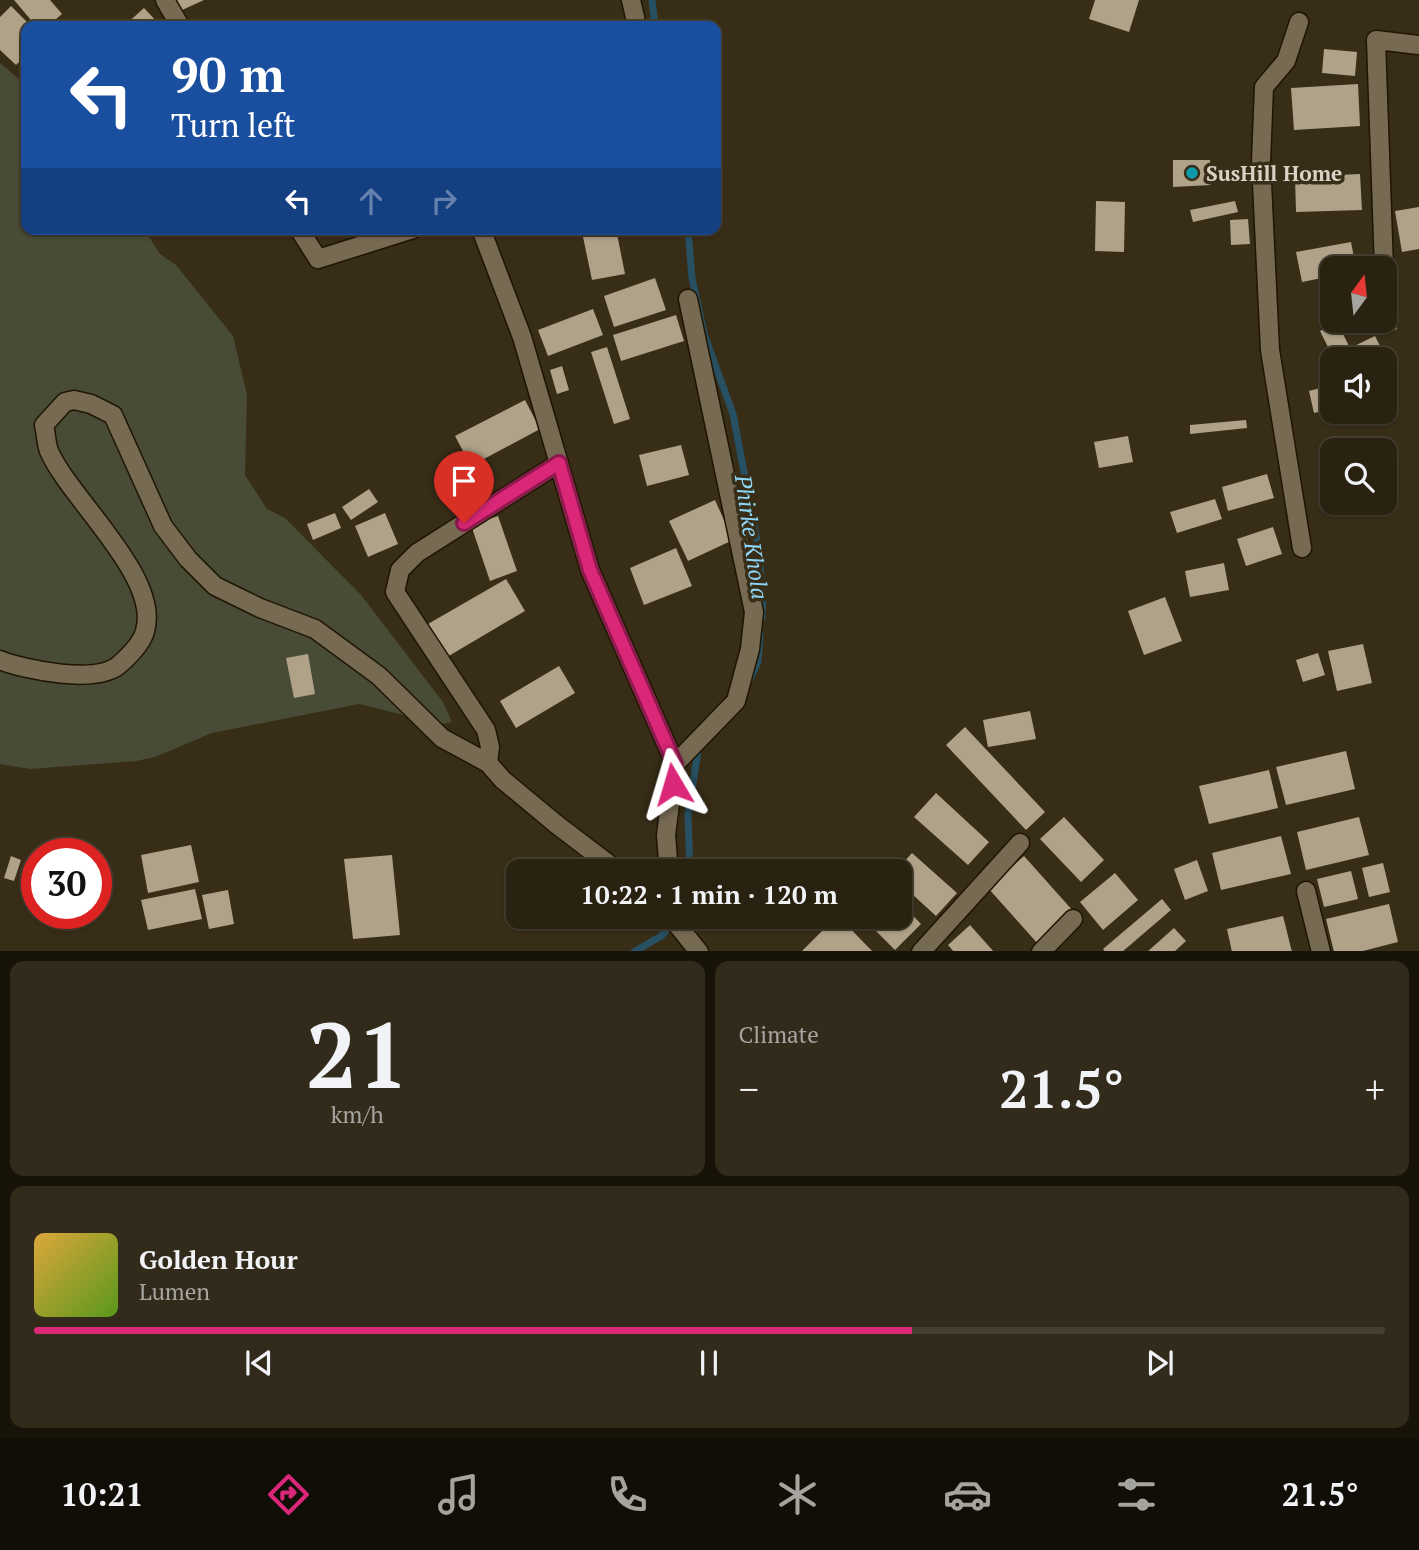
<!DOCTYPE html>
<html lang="en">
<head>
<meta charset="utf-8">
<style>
	body { margin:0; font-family:"PT Serif",serif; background:#322a1a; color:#f1f3f6; height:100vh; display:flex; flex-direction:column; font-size:26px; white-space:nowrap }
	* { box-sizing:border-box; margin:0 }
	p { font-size:23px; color:#a5a49f }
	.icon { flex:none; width:38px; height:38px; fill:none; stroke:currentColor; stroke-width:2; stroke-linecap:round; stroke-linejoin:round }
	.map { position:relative; height:951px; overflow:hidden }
	.details { display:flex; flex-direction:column; gap:10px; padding:10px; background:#171309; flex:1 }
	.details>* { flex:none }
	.guide { position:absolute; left:21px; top:21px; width:700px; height:214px; border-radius:14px; box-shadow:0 2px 5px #0004,0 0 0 2px #463f31; background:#1a4fa0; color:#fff; overflow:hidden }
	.needle { width:46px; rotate:15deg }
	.tools { position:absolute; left:1320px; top:256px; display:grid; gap:14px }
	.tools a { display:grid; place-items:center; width:77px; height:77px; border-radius:14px; background:#2a2211; box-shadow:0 2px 5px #0004,0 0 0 2px #463f31; font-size:35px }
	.speed { position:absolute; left:21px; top:838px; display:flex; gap:14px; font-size:35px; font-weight:700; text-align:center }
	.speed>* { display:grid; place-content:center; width:91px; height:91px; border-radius:50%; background:#2a2211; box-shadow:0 2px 5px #0004,0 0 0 2px #463f31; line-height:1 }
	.speed .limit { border:10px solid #d22; background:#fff; color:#111 }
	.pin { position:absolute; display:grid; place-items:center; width:60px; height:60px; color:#fff; margin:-72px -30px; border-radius:50% 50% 50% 0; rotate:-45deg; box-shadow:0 0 7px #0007 }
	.pin .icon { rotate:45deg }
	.me { position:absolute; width:77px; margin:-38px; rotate:353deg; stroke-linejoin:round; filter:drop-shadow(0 0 5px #0008) }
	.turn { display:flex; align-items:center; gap:24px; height:147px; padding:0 35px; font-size:32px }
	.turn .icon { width:91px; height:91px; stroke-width:2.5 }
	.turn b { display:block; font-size:49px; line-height:60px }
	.lanes { display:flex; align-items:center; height:66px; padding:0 35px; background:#0003; justify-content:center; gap:35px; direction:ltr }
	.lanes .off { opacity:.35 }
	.big { font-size:52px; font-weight:700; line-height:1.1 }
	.details .card { flex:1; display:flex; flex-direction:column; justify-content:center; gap:10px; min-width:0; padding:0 24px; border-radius:14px; background:#322a1a }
	.details .dial { align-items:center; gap:0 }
	.dial b { font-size:91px; line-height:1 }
	.song { display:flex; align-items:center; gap:21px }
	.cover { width:84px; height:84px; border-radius:10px; background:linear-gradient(135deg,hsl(40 70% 55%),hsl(90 70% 35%)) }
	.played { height:7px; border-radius:4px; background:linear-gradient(90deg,#db2777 65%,#463f31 65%) }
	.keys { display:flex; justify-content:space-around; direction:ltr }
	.heat { display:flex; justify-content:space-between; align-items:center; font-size:38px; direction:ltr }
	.details .tiles { flex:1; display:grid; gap:10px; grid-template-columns:1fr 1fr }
	.card:last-child { grid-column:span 2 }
	.trip { position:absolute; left:506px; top:859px; width:406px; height:70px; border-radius:14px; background:#2a2211; box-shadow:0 2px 5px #0004,0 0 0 2px #463f31; font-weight:700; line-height:70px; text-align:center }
	.dock { display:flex; height:112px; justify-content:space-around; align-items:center; background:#110e07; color:#a5a49f }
	.dock .icon { width:49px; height:49px }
	.dock .selected { color:#db2777 }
	.dock b { font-size:32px; color:#f1f3f6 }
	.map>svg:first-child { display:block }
	.green { fill:#484c36 }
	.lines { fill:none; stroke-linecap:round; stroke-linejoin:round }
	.stream { stroke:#275062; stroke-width:7 }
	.building { fill:#afa289 }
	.minor-casing { stroke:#1f1502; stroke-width:21 }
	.minor { stroke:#766a53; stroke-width:18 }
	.route-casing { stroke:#8e194d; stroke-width:18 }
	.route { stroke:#db2777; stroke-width:12 }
	.culture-dot { fill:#0f9aa8; stroke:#382d17; stroke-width:2.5 }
	.labels { text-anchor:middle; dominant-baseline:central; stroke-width:7; stroke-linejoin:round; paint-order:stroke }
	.poi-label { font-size:21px; font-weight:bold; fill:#d9d2c5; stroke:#382d17; text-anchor:start }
	.water-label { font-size:23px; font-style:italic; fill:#8fd7f8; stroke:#382d17 }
</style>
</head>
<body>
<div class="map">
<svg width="1419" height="952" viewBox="0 0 1419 952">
	<rect width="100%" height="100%" fill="#382d17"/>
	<path class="green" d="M 0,63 L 26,85 L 26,229 L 144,229 L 160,254 L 176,265 L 233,336 L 247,395 L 245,475 L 267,509 L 285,518 L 361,595 L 443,702 L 452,722 L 440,724 L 359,704 L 212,733 L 155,757 L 136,761 L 30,769 L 0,764 Z"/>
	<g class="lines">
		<path class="stream" d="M 652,0 L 655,26
			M 688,229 L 692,278 L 704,334 L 733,414 L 758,546 L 763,597 L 762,618
			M 750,679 L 758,662 L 760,634
			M 690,872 L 688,815 L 699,745
			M 634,952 L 661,936 L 675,921"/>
	</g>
	<path class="building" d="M 14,0 L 50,0 L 62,14 L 48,26 L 36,26 Z
		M 175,0 L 204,0 L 180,11 Z
		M 1095,0 L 1139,0 L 1129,32 L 1089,19 Z
		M 11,6 L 31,26 L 26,26 L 26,55 L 16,65 L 0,50 L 0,17 Z
		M 144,8 L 159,24 L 124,26 Z
		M 1324,49 L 1357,52 L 1355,76 L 1322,73 Z
		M 1358,84 L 1360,126 L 1294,130 L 1291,88 Z
		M 1173,160 L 1210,160 L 1211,185 L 1173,187 Z
		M 1360,174 L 1362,210 L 1296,212 L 1295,177 Z
		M 1096,201 L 1125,202 L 1124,252 L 1095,251 Z
		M 1235,201 L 1238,212 L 1193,222 L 1190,210 Z
		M 1419,207 L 1419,249 L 1402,252 L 1395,211 Z
		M 1248,219 L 1250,244 L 1231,245 L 1230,220 Z
		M 594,229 L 616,229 L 625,274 L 592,280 L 582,232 Z
		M 1351,242 L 1356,268 L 1332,268 L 1332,276 L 1302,282 L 1296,252 Z
		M 655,278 L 666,310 L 614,327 L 604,296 Z
		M 1391,305 L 1397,329 L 1386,334 L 1384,308 Z
		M 593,309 L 603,335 L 548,356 L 538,330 Z
		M 676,315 L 684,341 L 621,361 L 613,335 Z
		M 1337,322 L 1350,348 L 1375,336 L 1383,352 L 1369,359 L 1345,359 L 1342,353 L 1332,355 L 1320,331 Z
		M 607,347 L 630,419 L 614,424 L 591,352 Z
		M 562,366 L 569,390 L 557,394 L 550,370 Z
		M 1332,385 L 1332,409 L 1314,413 L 1309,391 Z
		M 525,400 L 540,429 L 471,466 L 455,436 Z
		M 1246,420 L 1247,428 L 1190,434 L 1190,425 Z
		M 1128,436 L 1133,462 L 1099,468 L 1094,442 Z
		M 681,445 L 689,475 L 647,486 L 639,455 Z
		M 1267,474 L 1274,498 L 1228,511 L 1222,487 Z
		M 369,489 L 378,502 L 351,520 L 342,507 Z
		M 1215,499 L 1222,519 L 1177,533 L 1170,512 Z
		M 715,500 L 733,540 L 688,561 L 669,521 Z
		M 335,513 L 341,528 L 313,540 L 307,524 Z
		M 385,513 L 398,544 L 368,557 L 355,526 Z
		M 498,516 L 517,571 L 490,581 L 471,525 Z
		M 1273,527 L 1282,554 L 1246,566 L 1237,539 Z
		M 676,548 L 692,586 L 644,605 L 630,568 Z
		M 1224,563 L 1229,590 L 1190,597 L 1185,571 Z
		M 506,579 L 525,611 L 447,657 L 428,624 Z
		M 1165,597 L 1182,641 L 1144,655 L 1128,611 Z
		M 1363,644 L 1372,683 L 1337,691 L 1328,651 Z
		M 1318,653 L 1325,675 L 1303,682 L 1296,660 Z
		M 308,654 L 315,694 L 294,698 L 286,658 Z
		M 559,666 L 575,693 L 516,728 L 500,701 Z
		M 1030,711 L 1036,739 L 988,747 L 983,720 Z
		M 965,727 L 1045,812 L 1026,830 L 946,745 Z
		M 1346,751 L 1355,789 L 1286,805 L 1276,767 Z
		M 1269,770 L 1278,808 L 1209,824 L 1199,786 Z
		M 936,793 L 989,842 L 968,865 L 914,817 Z
		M 1064,817 L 1104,860 L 1081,882 L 1040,839 Z
		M 1359,817 L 1369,855 L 1306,870 L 1297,832 Z
		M 1281,836 L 1291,874 L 1221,890 L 1212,853 Z
		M 191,845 L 199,882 L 148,893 L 141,855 Z
		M 912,853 L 957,893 L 936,916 L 900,883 L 900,872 L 895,872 Z
		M 392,855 L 400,935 L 353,939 L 344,859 Z
		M 11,856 L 21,860 L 14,881 L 4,878 Z
		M 1024,856 L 1074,912 L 1038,944 L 988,888 Z
		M 1197,860 L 1208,891 L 1185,900 L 1174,869 Z
		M 1383,863 L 1390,892 L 1369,897 L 1362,868 Z
		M 1351,871 L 1358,899 L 1324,907 L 1317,879 Z
		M 1115,873 L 1138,900 L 1103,930 L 1080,902 Z
		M 195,889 L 202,919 L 148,930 L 141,900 Z
		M 228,890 L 234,924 L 209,929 L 202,895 Z
		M 1162,899 L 1171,910 L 1122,952 L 1105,952 L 1103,949 Z
		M 900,902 L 921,924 L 895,950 L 862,917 L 900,917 Z
		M 1389,904 L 1398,942 L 1359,952 L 1334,952 L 1326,919 Z
		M 1283,916 L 1292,952 L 1232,952 L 1227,929 Z
		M 836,917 L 839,917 L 873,952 L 801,952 Z
		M 970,925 L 994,952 L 954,952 L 948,945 Z
		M 1174,928 L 1186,941 L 1174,952 L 1147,952 Z"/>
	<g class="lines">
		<g class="minor-casing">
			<path id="minor" d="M 165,0 L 180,26
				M 631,0 L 637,26
				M 1299,22 L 1286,61 L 1264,87 L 1261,162 L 1270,350 L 1302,548
				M 299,229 L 318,259 L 413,229
				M 481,229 L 522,337 L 590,570 L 675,764 L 666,835 L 669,872
				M 1384,268 L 1376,40 L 1419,45
				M 1384,275 L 1385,289
				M 0,660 C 25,670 98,685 120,664 C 129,656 142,643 145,631 C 161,577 69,498 49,451 C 46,443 46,433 44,425 L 65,402 L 74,400 L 91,404 L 113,415 L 163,526 L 188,559 L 215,586 L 260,608 L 315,629 L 379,676 L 442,738 L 488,763 L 503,780 L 556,824 L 619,872
				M 488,763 L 490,747 L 486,730 L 395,592 L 400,570 L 417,553 L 559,463
				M 675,764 L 736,701 L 750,649 L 754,612 L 688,299
				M 1306,891 L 1321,952
				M 671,917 L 699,952
				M 921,952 L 1020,843
				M 1041,952 L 1073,919"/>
		</g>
		<use href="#minor" class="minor"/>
	</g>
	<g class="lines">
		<g class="route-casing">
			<path id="route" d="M 464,523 L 559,463 L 590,570 L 675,764 L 673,784"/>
		</g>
		<use href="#route" class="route"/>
	</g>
	<circle class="culture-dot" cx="1192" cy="173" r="7"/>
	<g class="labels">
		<g class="poi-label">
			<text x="1206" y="173">SusHill Home</text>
		</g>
		<g class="water-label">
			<text transform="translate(752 537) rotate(82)">Phirke Khola</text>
		</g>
	</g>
</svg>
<div class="tools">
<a><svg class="needle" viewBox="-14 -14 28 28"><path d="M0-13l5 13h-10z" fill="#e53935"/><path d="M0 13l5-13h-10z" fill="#a5a49f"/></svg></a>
<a><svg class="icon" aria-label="sound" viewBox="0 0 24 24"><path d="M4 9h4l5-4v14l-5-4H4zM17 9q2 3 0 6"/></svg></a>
<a><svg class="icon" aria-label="search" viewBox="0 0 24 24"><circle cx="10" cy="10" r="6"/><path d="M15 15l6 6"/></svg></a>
</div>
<div class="speed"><div class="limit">30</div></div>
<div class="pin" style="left:464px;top:523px;background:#d93025"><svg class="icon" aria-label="arrive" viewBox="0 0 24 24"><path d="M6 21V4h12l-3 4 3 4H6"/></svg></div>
<svg class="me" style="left:673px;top:784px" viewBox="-20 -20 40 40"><path d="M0-17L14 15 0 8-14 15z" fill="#db2777" stroke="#fff" stroke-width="4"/></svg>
<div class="trip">10:22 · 1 min · 120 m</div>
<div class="guide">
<div class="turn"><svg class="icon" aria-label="left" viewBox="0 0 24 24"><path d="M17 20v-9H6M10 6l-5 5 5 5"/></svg><div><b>90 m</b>Turn left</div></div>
<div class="lanes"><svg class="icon" aria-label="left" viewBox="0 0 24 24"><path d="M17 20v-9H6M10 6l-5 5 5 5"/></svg><svg class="icon off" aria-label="ahead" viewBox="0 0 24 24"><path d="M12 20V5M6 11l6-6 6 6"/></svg><svg class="icon off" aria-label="right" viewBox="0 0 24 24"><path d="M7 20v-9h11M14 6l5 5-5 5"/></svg></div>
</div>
</div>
<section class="details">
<div class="tiles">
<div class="card dial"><b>21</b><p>km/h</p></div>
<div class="card"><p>Climate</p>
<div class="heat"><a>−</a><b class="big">21.5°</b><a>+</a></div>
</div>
<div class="card">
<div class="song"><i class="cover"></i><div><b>Golden Hour</b><p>Lumen</p></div></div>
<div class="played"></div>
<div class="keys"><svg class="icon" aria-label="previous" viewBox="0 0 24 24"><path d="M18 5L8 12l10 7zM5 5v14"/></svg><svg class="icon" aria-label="pause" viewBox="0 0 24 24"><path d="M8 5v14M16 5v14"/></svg><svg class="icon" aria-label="next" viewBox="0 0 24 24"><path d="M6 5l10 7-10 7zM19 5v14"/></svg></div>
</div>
</div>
</section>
<nav class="dock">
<b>10:21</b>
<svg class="icon selected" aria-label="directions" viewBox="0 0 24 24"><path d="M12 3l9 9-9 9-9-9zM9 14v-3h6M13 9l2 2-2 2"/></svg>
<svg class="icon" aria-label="music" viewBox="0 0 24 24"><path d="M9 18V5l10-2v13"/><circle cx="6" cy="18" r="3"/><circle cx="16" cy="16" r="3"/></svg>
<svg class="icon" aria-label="phone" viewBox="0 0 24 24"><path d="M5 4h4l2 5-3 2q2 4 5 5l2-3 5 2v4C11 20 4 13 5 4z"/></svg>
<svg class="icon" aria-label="climate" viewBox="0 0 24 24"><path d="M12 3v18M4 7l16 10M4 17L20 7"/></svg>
<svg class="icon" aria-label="car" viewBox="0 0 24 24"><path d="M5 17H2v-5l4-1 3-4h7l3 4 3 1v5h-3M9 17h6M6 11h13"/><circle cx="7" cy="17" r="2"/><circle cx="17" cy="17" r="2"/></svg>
<svg class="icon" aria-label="filters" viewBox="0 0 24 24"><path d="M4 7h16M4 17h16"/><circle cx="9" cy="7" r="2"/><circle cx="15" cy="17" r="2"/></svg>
<b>21.5°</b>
</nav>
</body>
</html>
